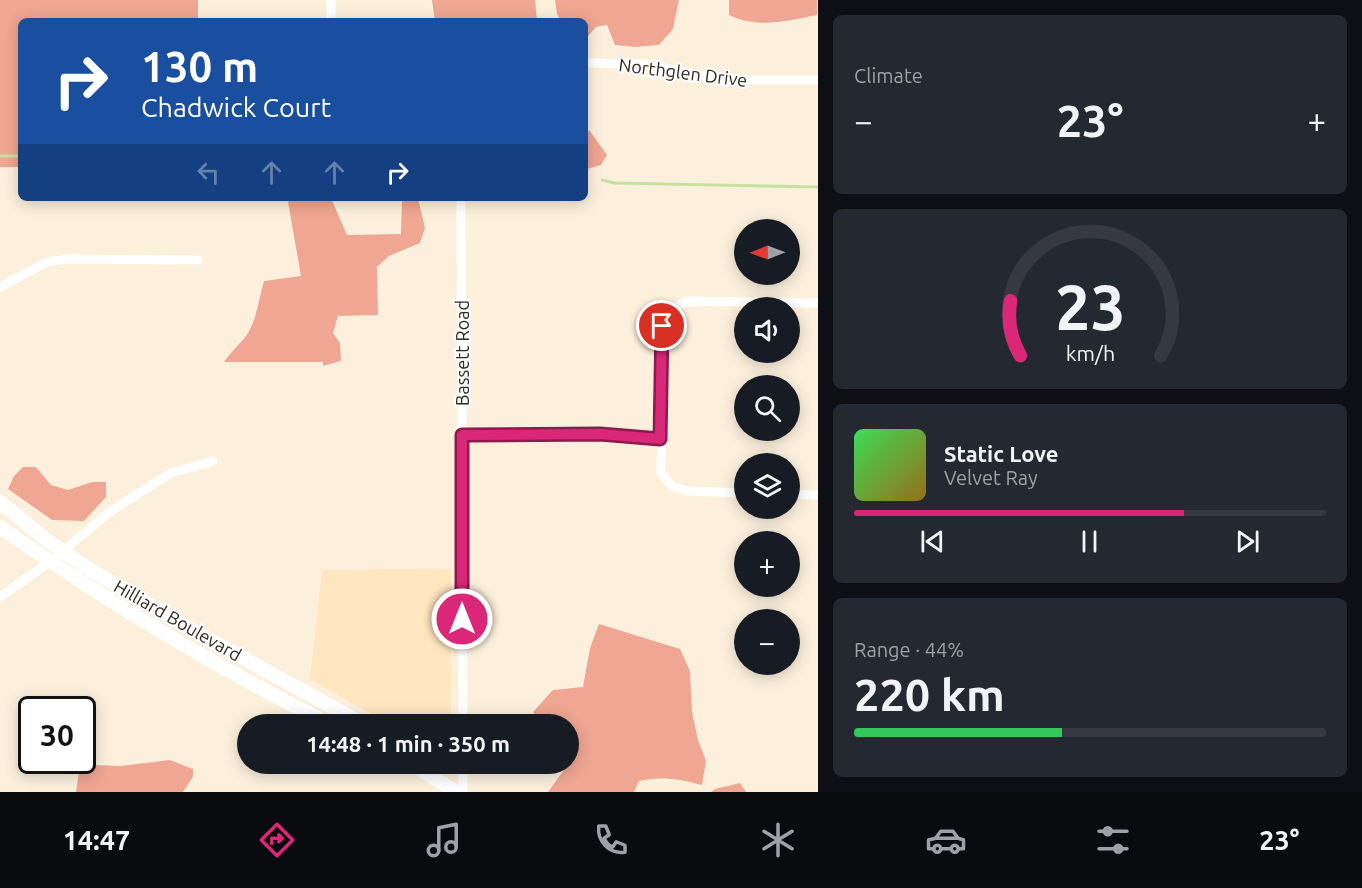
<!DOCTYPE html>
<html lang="en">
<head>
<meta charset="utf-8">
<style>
	body { margin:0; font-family:Ubuntu,sans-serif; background:#242831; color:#f1f3f6; height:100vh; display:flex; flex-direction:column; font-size:22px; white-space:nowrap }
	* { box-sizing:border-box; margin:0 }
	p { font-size:20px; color:#9ea1a6 }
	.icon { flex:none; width:33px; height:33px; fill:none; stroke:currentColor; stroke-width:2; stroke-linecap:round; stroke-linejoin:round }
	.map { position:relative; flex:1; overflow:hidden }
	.side { display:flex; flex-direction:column; gap:15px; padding:15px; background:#0d0f14; width:544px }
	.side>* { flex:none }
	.hud { position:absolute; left:18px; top:18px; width:570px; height:183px; border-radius:9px; box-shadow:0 3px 15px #0003; background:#1a4fa0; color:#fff; overflow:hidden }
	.needle { width:39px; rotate:269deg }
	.controls { position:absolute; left:734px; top:219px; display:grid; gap:12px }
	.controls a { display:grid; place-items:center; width:66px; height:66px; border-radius:50%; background:#171b24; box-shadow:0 3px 15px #0003; font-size:30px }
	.speed { position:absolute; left:18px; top:696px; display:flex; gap:12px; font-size:30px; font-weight:700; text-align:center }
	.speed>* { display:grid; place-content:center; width:78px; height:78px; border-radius:50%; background:#171b24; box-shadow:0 3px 15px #0003; line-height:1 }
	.speed .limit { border:3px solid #111; border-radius:9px; background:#fff; color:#111 }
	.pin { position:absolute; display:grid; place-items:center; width:51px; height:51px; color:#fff; margin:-26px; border:3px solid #fff; border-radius:50%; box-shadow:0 2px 6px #0007 }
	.me { position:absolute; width:66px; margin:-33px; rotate:0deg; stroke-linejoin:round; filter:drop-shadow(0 0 4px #0008) }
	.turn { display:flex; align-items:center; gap:21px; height:126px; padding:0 24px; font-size:27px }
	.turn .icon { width:78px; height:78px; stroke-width:2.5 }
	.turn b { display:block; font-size:42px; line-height:51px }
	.lanes { display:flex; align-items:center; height:57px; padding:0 24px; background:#0003; justify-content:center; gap:30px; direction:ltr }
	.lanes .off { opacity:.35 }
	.big { font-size:45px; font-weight:700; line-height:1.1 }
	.side .card { flex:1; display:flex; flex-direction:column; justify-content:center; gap:9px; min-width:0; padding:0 21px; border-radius:9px; background:#242831 }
	.side .dial { align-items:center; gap:0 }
	.dial svg { height:156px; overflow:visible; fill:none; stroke:#363941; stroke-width:7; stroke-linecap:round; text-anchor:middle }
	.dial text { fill:#f1f3f6; stroke:none }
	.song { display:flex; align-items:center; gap:18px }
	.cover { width:72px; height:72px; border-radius:9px; background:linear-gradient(135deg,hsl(130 70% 55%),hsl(40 70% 35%)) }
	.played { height:6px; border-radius:3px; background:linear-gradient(90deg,#db2777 70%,#363941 70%) }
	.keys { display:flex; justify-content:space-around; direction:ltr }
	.heat { display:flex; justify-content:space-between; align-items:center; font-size:33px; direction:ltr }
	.charge { height:9px; border-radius:4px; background:linear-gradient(90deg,#34c759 44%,#363941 0) }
	.trip { position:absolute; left:237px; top:714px; width:342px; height:60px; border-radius:30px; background:#171b24; box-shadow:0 3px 15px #0003; font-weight:700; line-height:60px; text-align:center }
	.menu { display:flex; height:96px; justify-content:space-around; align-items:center; background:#090b0e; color:#9ea1a6 }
	.menu .icon { width:42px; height:42px }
	.menu .current { color:#db2777 }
	.menu b { font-size:27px; color:#f1f3f6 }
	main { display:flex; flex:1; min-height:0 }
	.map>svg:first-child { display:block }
	.built { fill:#fee6bf }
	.forest { fill:#efa693 }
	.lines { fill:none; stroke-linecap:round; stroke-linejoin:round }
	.stream { stroke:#c6e19f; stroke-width:3 }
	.minor { stroke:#fff; stroke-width:9 }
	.secondary { stroke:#fff; stroke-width:14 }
	.route-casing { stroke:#8e194d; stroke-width:15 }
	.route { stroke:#db2777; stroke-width:10 }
	.labels { text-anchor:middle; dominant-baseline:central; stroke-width:4.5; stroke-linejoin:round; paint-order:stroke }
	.street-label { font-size:18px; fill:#30291d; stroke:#fff }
</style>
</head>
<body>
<main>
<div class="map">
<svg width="818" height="792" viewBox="0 0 818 792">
	<rect width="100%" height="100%" fill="#fcf0dd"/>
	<path class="built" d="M 451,569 L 451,724 L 389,724 L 310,679 L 322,570 Z"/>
	<path class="forest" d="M 0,0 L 198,0 L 198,21 L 21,21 L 21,167 L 0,167 Z
		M 432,0 L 535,0 L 537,21 L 435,21 Z
		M 555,0 L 679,0 L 673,29 L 659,45 L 635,47 L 615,45 L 607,25 L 596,27 L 585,40 L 585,21 L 561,21 L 557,14 Z
		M 729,0 L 817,0 L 817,15 C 787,21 758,29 729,15 Z
		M 585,128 L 590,131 L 607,155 L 601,165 L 587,169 L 585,169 Z
		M 292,198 L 331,198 L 347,235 L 401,234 L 402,198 L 418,198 L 425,228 L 420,243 L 389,256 L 377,267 L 378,315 L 338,316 L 333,333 L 340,343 L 341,361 L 323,366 L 323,362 L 224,362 C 230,353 239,345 246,336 C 256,323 259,298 264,281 L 301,276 L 288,202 Z
		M 23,467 L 36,467 L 51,485 L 68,490 L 92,482 L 106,482 L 106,497 L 84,521 L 52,520 L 8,489 L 14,476 Z
		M 599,624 L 680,649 L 690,671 L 692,712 L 698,740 L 706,761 L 702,785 C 679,779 662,776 639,781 L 634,792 L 548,792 L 574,756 L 574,732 L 569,732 L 568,724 L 541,724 L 533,712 L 553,690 L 583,687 L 590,648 Z
		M 170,760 L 193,769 L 193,777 L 183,792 L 76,792 L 79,772 L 92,765 L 121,766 Z
		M 740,783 L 746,792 L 711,792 L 715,789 Z"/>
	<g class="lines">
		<path class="stream" d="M 0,156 L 21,156
			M 602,180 L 615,183 L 818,187"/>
		<path class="minor" d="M 331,21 L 331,0
			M 585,63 L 643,64 L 725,80 L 818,80
			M 461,198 L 463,724
			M 0,287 L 47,262 L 65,259 L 198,260
			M 462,435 L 600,434 L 660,439
			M 744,493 L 687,491 L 672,486 L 661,473 L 662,326 L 669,310 L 687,301 L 818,303
			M 789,494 L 818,495
			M 0,597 L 51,561 L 112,510 L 171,473 L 213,461
			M 463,764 L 463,792"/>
		<path class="secondary" d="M 0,502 L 45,539 L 89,569 L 208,639 L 363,724
			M 0,527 C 105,600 215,667 330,724
			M 412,764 L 456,792"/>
	</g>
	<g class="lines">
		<g class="route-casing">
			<path id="route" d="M 462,619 L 462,435 L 600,434 L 660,439 L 662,326"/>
		</g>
		<use href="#route" class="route"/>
	</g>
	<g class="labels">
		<g class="street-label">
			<text transform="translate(683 72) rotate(7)">Northglen Drive</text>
			<text transform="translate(462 353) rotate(-90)">Bassett Road</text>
			<text transform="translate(178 620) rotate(30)">Hilliard Boulevard</text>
		</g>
	</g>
</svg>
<div class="controls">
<a><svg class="needle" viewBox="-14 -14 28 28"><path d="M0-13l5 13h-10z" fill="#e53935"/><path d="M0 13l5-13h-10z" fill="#9ea1a6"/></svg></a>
<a><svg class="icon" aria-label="sound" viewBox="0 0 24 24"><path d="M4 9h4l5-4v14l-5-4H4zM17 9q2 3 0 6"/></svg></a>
<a><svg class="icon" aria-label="search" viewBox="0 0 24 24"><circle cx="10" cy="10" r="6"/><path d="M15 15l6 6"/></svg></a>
<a><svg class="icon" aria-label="layers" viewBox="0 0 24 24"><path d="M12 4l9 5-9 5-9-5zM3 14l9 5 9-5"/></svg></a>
<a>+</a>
<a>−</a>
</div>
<div class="speed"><div class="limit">30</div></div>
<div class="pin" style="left:662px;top:326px;background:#d93025"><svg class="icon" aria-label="arrive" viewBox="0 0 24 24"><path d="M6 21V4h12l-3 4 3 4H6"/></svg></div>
<svg class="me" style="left:462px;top:619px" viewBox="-20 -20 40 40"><circle r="17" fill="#db2777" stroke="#fff" stroke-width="3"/><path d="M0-11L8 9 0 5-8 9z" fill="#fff"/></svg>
<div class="trip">14:48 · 1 min · 350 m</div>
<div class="hud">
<div class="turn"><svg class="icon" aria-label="right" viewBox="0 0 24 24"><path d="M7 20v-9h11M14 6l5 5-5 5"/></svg><div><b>130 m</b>Chadwick Court</div></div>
<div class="lanes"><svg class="icon off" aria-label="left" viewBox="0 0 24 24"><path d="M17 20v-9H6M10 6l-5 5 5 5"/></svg><svg class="icon off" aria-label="ahead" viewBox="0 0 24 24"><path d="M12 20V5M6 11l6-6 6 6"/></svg><svg class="icon off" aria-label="ahead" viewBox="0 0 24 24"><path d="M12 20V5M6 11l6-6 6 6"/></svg><svg class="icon" aria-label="right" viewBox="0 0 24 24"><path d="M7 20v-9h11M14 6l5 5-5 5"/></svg></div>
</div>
</div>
<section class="side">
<div class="card"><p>Climate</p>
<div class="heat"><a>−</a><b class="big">23°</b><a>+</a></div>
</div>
<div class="card dial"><svg viewBox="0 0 100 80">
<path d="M14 69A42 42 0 1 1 86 69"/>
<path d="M14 69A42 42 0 0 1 9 41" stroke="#db2777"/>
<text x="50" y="56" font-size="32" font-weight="700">23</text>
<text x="50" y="72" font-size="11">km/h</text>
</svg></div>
<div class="card">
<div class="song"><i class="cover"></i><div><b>Static Love</b><p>Velvet Ray</p></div></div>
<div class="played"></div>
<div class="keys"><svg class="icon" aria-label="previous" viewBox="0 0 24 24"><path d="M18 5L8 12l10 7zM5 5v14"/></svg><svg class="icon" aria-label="pause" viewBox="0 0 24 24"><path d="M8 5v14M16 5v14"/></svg><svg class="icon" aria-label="next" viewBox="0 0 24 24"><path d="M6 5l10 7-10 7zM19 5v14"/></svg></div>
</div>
<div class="card"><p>Range · 44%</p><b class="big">220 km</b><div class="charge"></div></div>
</section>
</main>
<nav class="menu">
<b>14:47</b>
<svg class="icon current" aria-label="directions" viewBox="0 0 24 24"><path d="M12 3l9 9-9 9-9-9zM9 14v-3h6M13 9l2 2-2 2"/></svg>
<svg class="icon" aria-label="music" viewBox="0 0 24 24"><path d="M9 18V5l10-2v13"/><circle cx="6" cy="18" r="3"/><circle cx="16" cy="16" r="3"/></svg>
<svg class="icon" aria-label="phone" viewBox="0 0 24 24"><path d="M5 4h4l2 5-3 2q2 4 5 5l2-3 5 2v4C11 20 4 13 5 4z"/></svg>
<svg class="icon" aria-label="climate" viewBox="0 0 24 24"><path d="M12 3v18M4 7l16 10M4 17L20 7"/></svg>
<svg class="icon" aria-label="car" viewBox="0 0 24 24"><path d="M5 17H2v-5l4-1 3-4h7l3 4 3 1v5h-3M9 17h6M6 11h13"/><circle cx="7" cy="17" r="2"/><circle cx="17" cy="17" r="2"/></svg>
<svg class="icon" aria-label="filters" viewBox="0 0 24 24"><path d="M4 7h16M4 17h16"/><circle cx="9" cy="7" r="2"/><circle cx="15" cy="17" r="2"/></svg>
<b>23°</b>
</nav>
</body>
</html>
